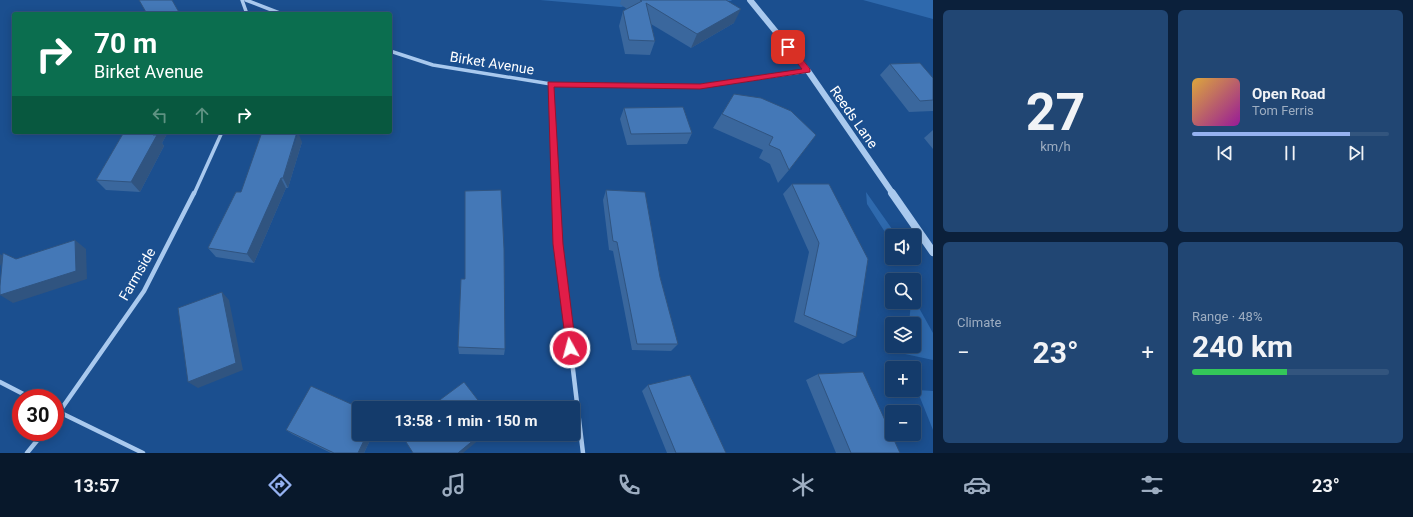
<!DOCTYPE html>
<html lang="en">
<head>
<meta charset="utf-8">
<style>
	body { margin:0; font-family:Roboto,sans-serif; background:#214673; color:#f1f3f6; height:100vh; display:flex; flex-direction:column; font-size:15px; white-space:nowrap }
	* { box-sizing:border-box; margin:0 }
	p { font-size:13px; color:#9dadc1 }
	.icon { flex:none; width:22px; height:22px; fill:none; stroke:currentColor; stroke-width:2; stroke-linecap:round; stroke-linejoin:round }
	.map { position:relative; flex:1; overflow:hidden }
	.details { display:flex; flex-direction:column; gap:10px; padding:10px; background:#0b203b; width:480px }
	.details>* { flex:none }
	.banner { position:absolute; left:12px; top:12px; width:380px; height:122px; border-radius:4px; box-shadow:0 2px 10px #0003,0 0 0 1px #33557e; background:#0b6e4f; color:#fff; overflow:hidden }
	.tools { position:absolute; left:885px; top:229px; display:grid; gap:8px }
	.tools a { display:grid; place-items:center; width:36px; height:36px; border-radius:4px; background:#143b6b; box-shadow:0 2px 10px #0003,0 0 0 1px #33557e; font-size:20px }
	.speed { position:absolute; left:12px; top:389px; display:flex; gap:8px; font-size:20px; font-weight:700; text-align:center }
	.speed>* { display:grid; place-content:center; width:52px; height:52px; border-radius:50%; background:#143b6b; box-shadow:0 2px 10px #0003,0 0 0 1px #33557e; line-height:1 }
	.speed .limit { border:6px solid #d22; background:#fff; color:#111 }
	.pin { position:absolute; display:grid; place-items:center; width:34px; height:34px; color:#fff; margin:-17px; border-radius:8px; box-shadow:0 2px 6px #0006 }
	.me { position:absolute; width:44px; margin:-22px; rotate:353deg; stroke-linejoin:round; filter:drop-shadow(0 0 3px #0008) }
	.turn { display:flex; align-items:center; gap:14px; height:84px; padding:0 16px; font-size:18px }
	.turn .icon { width:52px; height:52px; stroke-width:2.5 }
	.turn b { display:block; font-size:28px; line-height:34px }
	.lanes { display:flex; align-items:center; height:38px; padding:0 16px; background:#0003; justify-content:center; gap:20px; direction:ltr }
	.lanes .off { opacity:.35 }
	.big { font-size:30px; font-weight:700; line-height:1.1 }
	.details .tile { flex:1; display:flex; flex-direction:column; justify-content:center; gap:6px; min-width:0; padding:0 14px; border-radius:6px; background:#214673 }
	.details .dial { align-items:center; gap:0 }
	.dial b { font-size:52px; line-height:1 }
	.song { display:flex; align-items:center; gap:12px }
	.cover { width:48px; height:48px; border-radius:6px; background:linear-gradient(135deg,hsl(40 70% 55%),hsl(300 70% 35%)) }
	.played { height:4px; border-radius:2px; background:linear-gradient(90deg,#95b2f1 80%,#33557e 80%) }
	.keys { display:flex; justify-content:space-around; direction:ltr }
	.heat { display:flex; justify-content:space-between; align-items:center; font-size:22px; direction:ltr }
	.charge { height:6px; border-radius:3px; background:linear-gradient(90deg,#34c759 48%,#33557e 0) }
	.details .tiles { flex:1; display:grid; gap:10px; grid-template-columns:repeat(2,1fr) }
	.trip { position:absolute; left:352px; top:401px; width:228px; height:40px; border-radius:4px; background:#143b6b; box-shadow:0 2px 10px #0003,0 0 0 1px #33557e; font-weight:700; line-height:40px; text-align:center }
	.menu { display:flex; height:64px; justify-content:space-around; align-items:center; background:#08182b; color:#9dadc1 }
	.menu .icon { width:28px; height:28px }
	.menu .on { color:#95b2f1 }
	.menu b { font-size:18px; color:#f1f3f6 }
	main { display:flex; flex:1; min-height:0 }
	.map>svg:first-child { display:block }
	.green { fill:#2e69ad }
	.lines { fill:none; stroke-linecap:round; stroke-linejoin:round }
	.minor-far1 { stroke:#a9c9ee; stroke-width:3.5 }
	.minor { stroke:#a9c9ee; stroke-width:4.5 }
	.tertiary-far1 { stroke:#a9c9ee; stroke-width:6 }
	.tertiary { stroke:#a9c9ee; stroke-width:8 }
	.wall { fill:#3a679d }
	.shaded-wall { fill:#305480 }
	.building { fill:#4478b7; stroke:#305480 }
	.route { fill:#e11d48; stroke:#92132f }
	.labels { text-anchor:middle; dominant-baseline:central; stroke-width:4; stroke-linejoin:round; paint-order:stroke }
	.street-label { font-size:14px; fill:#fff; stroke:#1b4f8f }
</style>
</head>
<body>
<main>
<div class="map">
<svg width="933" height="453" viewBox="0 0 933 453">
	<rect width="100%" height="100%" fill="#1b4f8f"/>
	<path class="green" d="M 540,0 L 731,0 L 732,1 L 650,1 L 621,7 Z
		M 863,0 L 933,0 L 933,19 Z
		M 866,192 L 897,236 L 892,236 L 892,243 L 867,204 Z
		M 914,299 L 933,333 L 933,360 L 905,354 L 906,346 L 914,346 L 914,324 L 909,324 L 911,302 L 914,302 Z
		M 917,390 L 933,391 L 933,430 Z"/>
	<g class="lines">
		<path class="minor-far1" d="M 242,0 L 247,14
			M 246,0 L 282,14
			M 390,51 L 433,65 L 551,84 L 700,86 L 808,71
			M 551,84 L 556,194
			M 194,194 L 222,132"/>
		<path class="minor" d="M 556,193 L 558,244 L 583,453
			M 0,382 L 31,398
			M 55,410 L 143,453
			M 55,418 L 144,291 L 194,193
			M 27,453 L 44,432"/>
		<path class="tertiary-far1" d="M 750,0 L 808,71 L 893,194"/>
		<path class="tertiary" d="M 892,193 L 933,252"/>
	</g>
	<path class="wall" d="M 621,0 L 726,0 L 734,23 L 691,48 L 651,24 L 655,41 L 650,55 L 625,54 L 619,26 L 623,11 L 627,9 L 620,4 Z
		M 890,64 L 933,78 L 933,111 L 909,112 L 880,75 Z
		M 734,94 L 791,111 L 789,170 L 778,183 L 770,164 L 759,158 L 763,150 L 713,128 Z
		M 624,108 L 692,133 L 687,144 L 627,145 L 620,119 Z
		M 933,130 L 933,149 L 924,138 Z
		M 124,132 L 168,132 L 162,143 L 164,146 L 140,192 L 106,190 L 96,180 Z
		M 302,142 L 288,188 L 286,188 L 254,263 L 216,257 L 208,248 L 241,192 Z
		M 792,184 L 829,184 L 856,337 L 843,344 L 794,322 L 809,252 L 783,194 Z
		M 606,190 L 678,344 L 671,351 L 632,350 L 613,251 L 609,250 L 603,200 Z
		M 465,279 L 505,349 L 504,355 L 459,354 L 458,347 Z
		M 818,374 L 900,453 L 836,453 L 806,380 Z
		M 648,385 L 726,453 L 667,453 L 642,391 Z
		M 286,430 L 373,434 L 364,453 L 331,453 L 292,434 Z"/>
	<path class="shaded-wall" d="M 741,9 L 734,23 L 691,48 L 697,34 Z
		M 155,132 L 168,132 L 162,143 L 164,146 L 140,192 L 131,182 Z
		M 298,132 L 302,142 L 288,188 L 283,178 Z
		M 281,178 L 286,188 L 254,263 L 247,254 Z
		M 75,240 L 86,249 L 87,279 L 13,303 L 0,295 Z
		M 0,254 L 7,258 L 0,266 Z
		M 222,292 L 229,300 L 243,370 L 198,388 L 188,382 Z
		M 367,434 L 373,434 L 364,453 L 358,453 Z
		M 481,434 L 486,434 L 463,453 L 458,453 Z"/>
	<path class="building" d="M 139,0 L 172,0 L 180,14 L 147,14 Z
		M 640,0 L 726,0 L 741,9 L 697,34 L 646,3 L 655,41 L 629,40 L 623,11 L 642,1 Z
		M 920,63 L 933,78 L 933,100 L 920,101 L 890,64 Z
		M 734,94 L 761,98 L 791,111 L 816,135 L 789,170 L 780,150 L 769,145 L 773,137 L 722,114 Z
		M 683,107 L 692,133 L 631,134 L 624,108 Z
		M 124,132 L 155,132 L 153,135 L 157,135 L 131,182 L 96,180 Z
		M 262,132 L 297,132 L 283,178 L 281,178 L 247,254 L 208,248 L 236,192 L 241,192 Z
		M 792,184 L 829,184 L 868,259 L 856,337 L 804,315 L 819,243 Z
		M 501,190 L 504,249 L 505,349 L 458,347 L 461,279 L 465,279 L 465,191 Z
		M 606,190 L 645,192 L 660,277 L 678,344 L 637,344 L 617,242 L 613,241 Z
		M 75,240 L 76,271 L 0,295 L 0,286 L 3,253 L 16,259 Z
		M 222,292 L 236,363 L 188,382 L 178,308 Z
		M 863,372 L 900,453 L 851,453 L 818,374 Z
		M 690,375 L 726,453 L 676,453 L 648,385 Z
		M 464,382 L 484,408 L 429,408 Z
		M 311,386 L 360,408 L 359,408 L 359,434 L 367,434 L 358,453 L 334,453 L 286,430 Z
		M 401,434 L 481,434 L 458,453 L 413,453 Z"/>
	<path class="route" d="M 786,45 L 791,45 L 810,69 L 810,72 L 700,89 L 554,87 L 563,244 L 576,348 L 574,352 L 570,353 L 567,352 L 553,244 L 548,82 L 700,84 L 802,69 L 786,49 Z"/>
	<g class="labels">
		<g class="street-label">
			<text transform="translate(492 63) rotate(9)">Birket Avenue</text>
			<text transform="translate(854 117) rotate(55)">Reeds Lane</text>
			<text transform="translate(137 274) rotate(-60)">Farmside</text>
		</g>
	</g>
</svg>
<div class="tools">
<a><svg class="icon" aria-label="sound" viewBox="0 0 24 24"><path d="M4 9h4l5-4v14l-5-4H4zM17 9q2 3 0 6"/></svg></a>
<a><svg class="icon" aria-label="search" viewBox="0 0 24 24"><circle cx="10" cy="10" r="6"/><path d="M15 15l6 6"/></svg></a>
<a><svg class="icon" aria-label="layers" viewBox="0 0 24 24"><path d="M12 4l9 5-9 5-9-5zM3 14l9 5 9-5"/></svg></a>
<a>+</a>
<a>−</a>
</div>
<div class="speed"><div class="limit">30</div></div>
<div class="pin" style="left:788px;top:47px;background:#d93025"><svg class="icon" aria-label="arrive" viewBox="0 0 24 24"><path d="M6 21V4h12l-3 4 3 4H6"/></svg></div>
<svg class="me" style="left:570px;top:348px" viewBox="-20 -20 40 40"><circle r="17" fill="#e11d48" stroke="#fff" stroke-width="3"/><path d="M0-11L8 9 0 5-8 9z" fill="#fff"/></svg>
<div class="trip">13:58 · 1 min · 150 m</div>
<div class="banner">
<div class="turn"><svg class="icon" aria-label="right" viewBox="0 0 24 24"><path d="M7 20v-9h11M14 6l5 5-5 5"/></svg><div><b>70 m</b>Birket Avenue</div></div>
<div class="lanes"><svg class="icon off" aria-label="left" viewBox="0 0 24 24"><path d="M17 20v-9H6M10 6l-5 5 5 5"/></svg><svg class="icon off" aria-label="ahead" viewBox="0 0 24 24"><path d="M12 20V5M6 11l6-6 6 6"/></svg><svg class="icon" aria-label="right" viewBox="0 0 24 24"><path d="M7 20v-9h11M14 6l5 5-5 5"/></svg></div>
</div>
</div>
<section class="details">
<div class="tiles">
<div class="tile dial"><b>27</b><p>km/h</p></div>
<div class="tile">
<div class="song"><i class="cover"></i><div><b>Open Road</b><p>Tom Ferris</p></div></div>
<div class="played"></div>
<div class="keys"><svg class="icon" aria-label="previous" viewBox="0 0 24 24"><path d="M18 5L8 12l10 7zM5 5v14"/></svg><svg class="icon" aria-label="pause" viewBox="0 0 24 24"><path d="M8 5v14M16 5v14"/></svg><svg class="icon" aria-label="next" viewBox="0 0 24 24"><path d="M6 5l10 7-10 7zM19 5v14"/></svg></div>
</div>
<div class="tile"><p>Climate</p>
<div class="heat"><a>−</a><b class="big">23°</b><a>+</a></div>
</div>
<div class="tile"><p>Range · 48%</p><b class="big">240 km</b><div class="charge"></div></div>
</div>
</section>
</main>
<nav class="menu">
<b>13:57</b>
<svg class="icon on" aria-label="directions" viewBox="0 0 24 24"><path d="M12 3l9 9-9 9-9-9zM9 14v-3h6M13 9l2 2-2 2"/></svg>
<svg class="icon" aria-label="music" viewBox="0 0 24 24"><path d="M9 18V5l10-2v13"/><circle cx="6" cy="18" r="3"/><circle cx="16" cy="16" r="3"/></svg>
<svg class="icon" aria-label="phone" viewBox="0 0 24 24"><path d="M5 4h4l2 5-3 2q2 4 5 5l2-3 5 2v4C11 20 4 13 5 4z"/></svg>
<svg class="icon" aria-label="climate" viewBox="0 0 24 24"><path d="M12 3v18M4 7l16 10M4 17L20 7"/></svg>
<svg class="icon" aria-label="car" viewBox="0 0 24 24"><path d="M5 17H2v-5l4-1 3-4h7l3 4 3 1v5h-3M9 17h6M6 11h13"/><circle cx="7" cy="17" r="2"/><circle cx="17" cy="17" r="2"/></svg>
<svg class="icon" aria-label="filters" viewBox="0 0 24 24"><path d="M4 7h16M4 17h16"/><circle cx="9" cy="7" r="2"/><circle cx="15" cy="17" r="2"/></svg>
<b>23°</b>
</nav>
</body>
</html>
